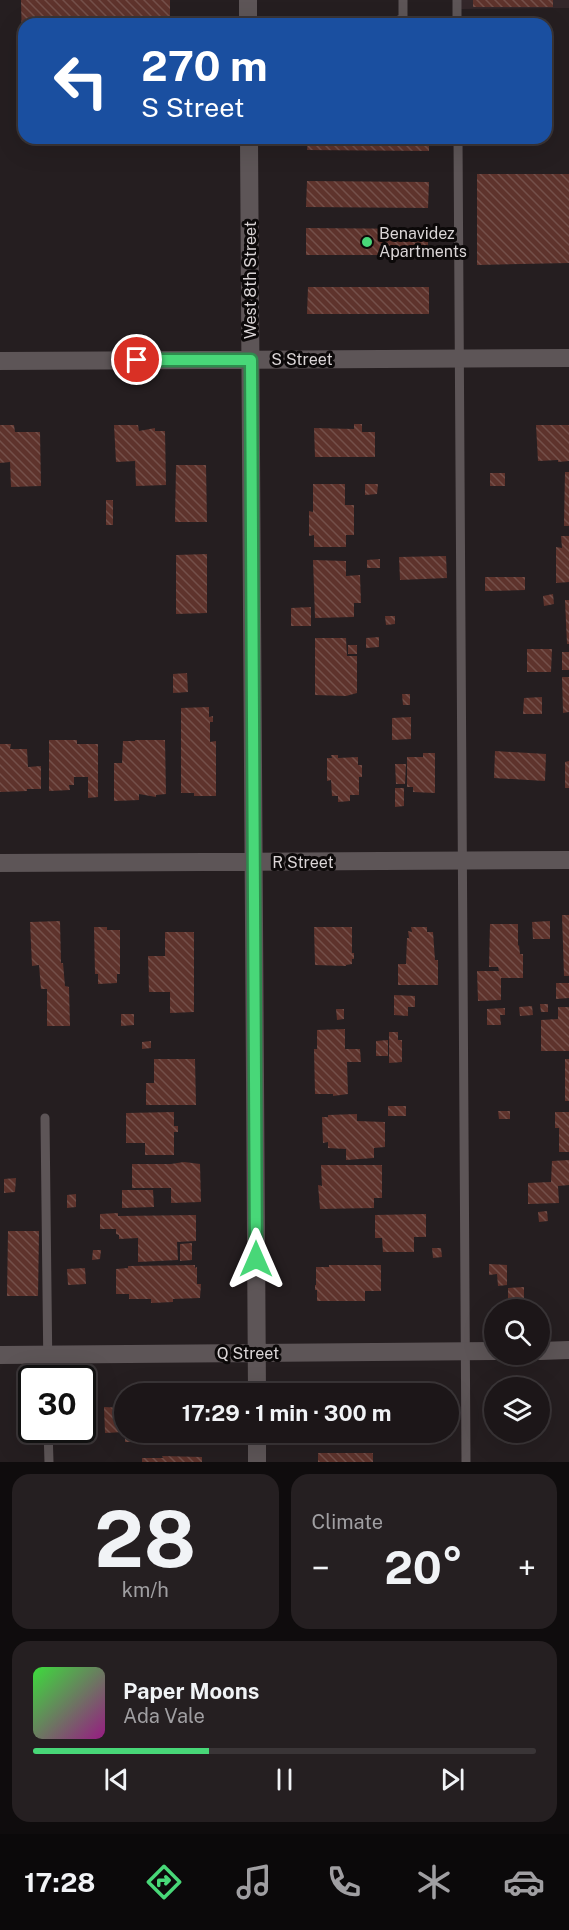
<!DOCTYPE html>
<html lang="en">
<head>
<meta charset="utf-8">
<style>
	body { margin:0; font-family:"Public Sans",sans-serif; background:#251f21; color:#f1f3f6; height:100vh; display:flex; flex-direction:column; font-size:22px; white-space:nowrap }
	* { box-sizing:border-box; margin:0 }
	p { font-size:20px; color:#a09fa2 }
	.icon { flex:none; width:33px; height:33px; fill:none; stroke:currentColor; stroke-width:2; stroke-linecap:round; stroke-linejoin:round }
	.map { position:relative; height:1462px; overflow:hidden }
	.sheet { display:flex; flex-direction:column; gap:12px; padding:12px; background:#0f0c0d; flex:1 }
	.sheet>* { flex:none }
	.banner { position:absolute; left:18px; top:18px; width:534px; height:126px; border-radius:18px; box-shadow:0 6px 24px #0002,0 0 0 2px #3a3537; background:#1a4fa0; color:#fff; overflow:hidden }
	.fabs { position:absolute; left:484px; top:1299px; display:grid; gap:12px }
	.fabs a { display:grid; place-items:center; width:66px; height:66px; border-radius:50%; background:#1c1618; box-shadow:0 6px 24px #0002,0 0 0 2px #3a3537; font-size:30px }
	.speed { position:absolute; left:18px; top:1365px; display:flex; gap:12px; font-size:30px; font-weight:700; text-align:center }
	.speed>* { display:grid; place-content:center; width:78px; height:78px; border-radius:50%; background:#1c1618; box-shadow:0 6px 24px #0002,0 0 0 2px #3a3537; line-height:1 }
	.speed .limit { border:3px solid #111; border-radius:9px; background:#fff; color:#111 }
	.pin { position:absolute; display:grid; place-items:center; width:51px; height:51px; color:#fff; margin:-26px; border:3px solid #fff; border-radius:50%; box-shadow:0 2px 6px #0007 }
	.me { position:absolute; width:66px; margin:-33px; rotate:0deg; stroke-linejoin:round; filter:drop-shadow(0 0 4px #0008) }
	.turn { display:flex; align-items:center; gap:21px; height:126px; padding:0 24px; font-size:27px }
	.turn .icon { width:78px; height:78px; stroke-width:2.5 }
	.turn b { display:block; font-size:42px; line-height:51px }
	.big { font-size:45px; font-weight:700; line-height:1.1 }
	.sheet .card { flex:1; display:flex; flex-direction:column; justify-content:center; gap:9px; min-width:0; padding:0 21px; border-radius:18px; background:#251f21 }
	.sheet .dial { align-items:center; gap:0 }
	.dial b { font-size:78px; line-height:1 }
	.song { display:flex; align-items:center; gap:18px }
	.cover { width:72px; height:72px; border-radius:9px; background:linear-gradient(135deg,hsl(120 70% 55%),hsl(310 70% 35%)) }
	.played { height:6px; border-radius:3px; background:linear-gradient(90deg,#48d778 35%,#3a3537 35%) }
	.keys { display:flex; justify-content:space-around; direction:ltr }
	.heat { display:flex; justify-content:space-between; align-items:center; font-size:33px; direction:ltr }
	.sheet .tiles { flex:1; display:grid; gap:12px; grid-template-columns:1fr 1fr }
	.card:last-child { grid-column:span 2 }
	.trip { position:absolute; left:114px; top:1383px; width:345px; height:60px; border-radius:30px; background:#1c1618; box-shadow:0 6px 24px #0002,0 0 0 2px #3a3537; font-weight:700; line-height:60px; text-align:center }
	.menu { display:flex; height:96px; justify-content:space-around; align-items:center; background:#0b090a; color:#a09fa2 }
	.menu .icon { width:42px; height:42px }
	.menu .on { color:#48d778 }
	.menu b { font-size:27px; color:#f1f3f6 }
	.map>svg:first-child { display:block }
	.built { fill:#33272a }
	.building { fill:url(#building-back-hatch) }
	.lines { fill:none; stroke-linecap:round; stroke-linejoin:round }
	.lane { stroke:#5d5557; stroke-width:9 }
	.street { stroke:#5d5557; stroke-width:18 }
	.route-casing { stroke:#2f8c4e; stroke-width:15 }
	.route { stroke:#48d778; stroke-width:10 }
	.poi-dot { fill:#48d778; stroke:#0c0909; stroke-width:2 }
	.labels { text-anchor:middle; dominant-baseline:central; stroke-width:6; stroke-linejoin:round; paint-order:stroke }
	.poi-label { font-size:16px; fill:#dad5d6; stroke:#0c0909; text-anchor:start }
	.street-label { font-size:16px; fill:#dad5d6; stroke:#0c0909 }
</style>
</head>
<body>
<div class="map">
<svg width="569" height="1462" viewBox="0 0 569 1462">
	<defs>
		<pattern id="building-back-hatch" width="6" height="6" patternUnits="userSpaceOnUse" patternTransform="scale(1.5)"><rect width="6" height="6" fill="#5e332c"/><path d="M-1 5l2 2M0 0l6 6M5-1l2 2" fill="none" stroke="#74504a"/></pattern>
	</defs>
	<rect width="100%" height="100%" fill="#251e20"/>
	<path class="built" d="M 461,0 L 569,0 L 569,8 L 461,9 Z"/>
	<path class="building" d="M 21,0 L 170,0 L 170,22 L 147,22 L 147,24 L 24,24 L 24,46 L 22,46 Z
		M 473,0 L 553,0 L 553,7 L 473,7 Z
		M 308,138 L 429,138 L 429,151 L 307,150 Z
		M 477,174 L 569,174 L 569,263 L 477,265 Z
		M 307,181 L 429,182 L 428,208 L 306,207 Z
		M 306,228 L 428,229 L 428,255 L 306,255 Z
		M 308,287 L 429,287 L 429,314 L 307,314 Z
		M 354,424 L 362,424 L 362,432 L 375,432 L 375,457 L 315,457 L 314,428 L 354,429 Z
		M 0,425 L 14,425 L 15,432 L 40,432 L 41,486 L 11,487 L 10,462 L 0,463 Z
		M 114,425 L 138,425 L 139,431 L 155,428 L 155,431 L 165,431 L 166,485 L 136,486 L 135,461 L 116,462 Z
		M 536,425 L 569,425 L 569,461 L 558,462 L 558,460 L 538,461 Z
		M 176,465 L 206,465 L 207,522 L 175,522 Z
		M 565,472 L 569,472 L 569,526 L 564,526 Z
		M 490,473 L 505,473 L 505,486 L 490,486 Z
		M 313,484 L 345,484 L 345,505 L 354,505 L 354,535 L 346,535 L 346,547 L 314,547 L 314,535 L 309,536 L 309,511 L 313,512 Z
		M 365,484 L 378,484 L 377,494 L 365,495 Z
		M 106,500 L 113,500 L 113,525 L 106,525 Z
		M 561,536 L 569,536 L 569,582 L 556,583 L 556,547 L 562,548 Z
		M 207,554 L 207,613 L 176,614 L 176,555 Z
		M 446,556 L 447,578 L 400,580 L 399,557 Z
		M 380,559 L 380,568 L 367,568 L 367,560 Z
		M 313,560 L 346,561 L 346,576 L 360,575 L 361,603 L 354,603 L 354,617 L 315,618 Z
		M 485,577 L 525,577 L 525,590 L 485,591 Z
		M 553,594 L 554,604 L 544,606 L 543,596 Z
		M 565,600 L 569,600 L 569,644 L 567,644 Z
		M 311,607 L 311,626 L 291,626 L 291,608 Z
		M 385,616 L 395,616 L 395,624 L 386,625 Z
		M 379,637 L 379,647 L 366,648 L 366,638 Z
		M 315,638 L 346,638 L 347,656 L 357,656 L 357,693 L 346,696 L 315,695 Z
		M 348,645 L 357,645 L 357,654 L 348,654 Z
		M 527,649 L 552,649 L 551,672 L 527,672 Z
		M 562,652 L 569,652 L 569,670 L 562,670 Z
		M 187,673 L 188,692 L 173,693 L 173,674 Z
		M 562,677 L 569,677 L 569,712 L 563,713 Z
		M 402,694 L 410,694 L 410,705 L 403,705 Z
		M 542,697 L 542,714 L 523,714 L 524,698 Z
		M 209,707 L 209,717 L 213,716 L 213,722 L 210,722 L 210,742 L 216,741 L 216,796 L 194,796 L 194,793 L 181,793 L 181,708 Z
		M 411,717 L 411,739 L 392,740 L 392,718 Z
		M 49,740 L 77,740 L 77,744 L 98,744 L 98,797 L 88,798 L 88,777 L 74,777 L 74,785 L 69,785 L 70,790 L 49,791 Z
		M 135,740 L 165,740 L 166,794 L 156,795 L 156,797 L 139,794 L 139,800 L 114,801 L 114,763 L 122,763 L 123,741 L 135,741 Z
		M 0,744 L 11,744 L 10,749 L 27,749 L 28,767 L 41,766 L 41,789 L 27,789 L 27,791 L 0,792 Z
		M 495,751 L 546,754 L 545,781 L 494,778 Z
		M 423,753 L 435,753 L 435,793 L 413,792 L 413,787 L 407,787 L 407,757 L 423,757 Z
		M 331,755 L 338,755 L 338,758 L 358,757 L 358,765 L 362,765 L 362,777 L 359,777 L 359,795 L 350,795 L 350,801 L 338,802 L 338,796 L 332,796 L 331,780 L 327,781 L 327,758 L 332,758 Z
		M 569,761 L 569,788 L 565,788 L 565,762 Z
		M 395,764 L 406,764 L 405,784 L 396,784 Z
		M 395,788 L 404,788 L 404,806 L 395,807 Z
		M 562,915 L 569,915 L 569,976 L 564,976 Z
		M 60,921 L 61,963 L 63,963 L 65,986 L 69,987 L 70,1026 L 47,1026 L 47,989 L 41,989 L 39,965 L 32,966 L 30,922 Z
		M 550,921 L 550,939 L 533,939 L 532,922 Z
		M 490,924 L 518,924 L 518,946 L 519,945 L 520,954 L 523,954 L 523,978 L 501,978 L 501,1000 L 478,1001 L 477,971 L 499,971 L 498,967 L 489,967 Z
		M 94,927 L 107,927 L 107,930 L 120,930 L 120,974 L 117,974 L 117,983 L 98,984 L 98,974 L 95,974 Z
		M 314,927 L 352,927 L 352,953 L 354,953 L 354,959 L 352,959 L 352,964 L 346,965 L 346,966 L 315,965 Z
		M 411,927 L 427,927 L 427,932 L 433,932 L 435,960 L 438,960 L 438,985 L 398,985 L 398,964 L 406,964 L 407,938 L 409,938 L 408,931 L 412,932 Z
		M 165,932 L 194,932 L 194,1012 L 170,1013 L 170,992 L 149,992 L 148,956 L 165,956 Z
		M 556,983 L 569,983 L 569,998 L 556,999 Z
		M 394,995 L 415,996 L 415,1007 L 408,1007 L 408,1016 L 394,1015 Z
		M 540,1004 L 548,1004 L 548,1012 L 541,1012 Z
		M 532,1006 L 533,1015 L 520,1016 L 519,1007 Z
		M 558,1007 L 569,1007 L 569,1051 L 541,1051 L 541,1020 L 558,1019 Z
		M 505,1008 L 505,1015 L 500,1015 L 501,1025 L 487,1025 L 487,1009 Z
		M 336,1009 L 344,1009 L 344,1019 L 337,1020 Z
		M 121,1014 L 134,1014 L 134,1025 L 121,1026 Z
		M 345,1029 L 345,1049 L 360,1049 L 361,1062 L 347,1062 L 348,1094 L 333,1096 L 333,1094 L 315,1094 L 314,1049 L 317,1049 L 317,1030 Z
		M 389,1032 L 398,1032 L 398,1040 L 402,1040 L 402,1062 L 389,1063 Z
		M 388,1040 L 388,1056 L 376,1056 L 376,1041 Z
		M 151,1041 L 151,1048 L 142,1049 L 142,1042 Z
		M 154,1059 L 195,1059 L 196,1105 L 146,1105 L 146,1083 L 154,1083 Z
		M 565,1059 L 569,1059 L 569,1101 L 565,1101 Z
		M 388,1106 L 406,1106 L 406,1116 L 388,1116 Z
		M 498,1111 L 510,1111 L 510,1119 L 499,1119 Z
		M 174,1112 L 174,1126 L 178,1126 L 178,1132 L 174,1132 L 174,1155 L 145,1155 L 145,1143 L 126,1143 L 126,1113 Z
		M 555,1112 L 569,1112 L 569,1152 L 559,1152 L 559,1128 L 555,1128 Z
		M 357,1114 L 357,1121 L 385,1122 L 385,1147 L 374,1148 L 374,1158 L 346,1160 L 346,1149 L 328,1148 L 328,1142 L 323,1143 L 322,1117 L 328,1117 L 328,1115 Z
		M 569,1160 L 569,1185 L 558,1186 L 559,1203 L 528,1204 L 528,1183 L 551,1182 L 552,1161 Z
		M 184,1162 L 200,1164 L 201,1202 L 171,1203 L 171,1188 L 132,1188 L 132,1164 L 171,1164 Z
		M 321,1165 L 382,1165 L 382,1198 L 374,1198 L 374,1208 L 320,1209 L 318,1185 L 322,1186 Z
		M 16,1178 L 15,1192 L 4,1193 L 4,1179 Z
		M 122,1190 L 153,1190 L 154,1207 L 122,1208 Z
		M 76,1194 L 76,1207 L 67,1208 L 67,1195 Z
		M 547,1211 L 548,1221 L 539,1222 L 538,1212 Z
		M 118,1213 L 118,1216 L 196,1215 L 196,1241 L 177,1242 L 178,1260 L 138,1262 L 138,1238 L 119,1239 L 119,1235 L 116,1234 L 116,1229 L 100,1229 L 100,1214 Z
		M 426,1214 L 426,1237 L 414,1237 L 414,1252 L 383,1252 L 382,1238 L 375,1238 L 375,1215 Z
		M 8,1231 L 39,1231 L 38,1296 L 7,1296 Z
		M 192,1243 L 192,1260 L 180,1261 L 180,1244 Z
		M 432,1248 L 441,1248 L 442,1257 L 433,1258 Z
		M 93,1250 L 101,1250 L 100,1259 L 92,1260 Z
		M 489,1264 L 507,1265 L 507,1285 L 498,1286 L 497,1274 L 489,1275 Z
		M 195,1265 L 195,1268 L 197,1267 L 197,1284 L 201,1284 L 200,1298 L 173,1299 L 173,1302 L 151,1303 L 151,1299 L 129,1299 L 129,1294 L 116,1294 L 116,1269 L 128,1268 L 128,1266 Z
		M 329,1265 L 381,1265 L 381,1291 L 365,1291 L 365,1301 L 317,1301 L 317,1290 L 315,1290 L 315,1285 L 316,1285 L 316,1267 L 329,1267 Z
		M 85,1268 L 86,1284 L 68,1285 L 67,1269 Z
		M 524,1287 L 524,1309 L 508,1310 L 508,1288 Z
		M 104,1407 L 124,1408 L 124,1432 L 105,1433 Z
		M 125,1432 L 201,1432 L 200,1441 L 125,1442 Z
		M 318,1432 L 372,1432 L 373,1436 L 323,1437 L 323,1435 L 318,1436 Z
		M 318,1453 L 373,1453 L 373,1462 L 318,1462 Z
		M 162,1456 L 202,1457 L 202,1462 L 142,1462 L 142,1458 L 163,1458 Z"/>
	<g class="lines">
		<path class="lane" d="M 457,0 L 457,24
			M 390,24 L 403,18 L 403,0
			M 458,138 L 466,1462
			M 45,1118 L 48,1378
			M 48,1430 L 49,1462"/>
		<path class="street" d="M 248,0 L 248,24
			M 249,138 L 257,1394
			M 0,361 L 569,358
			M 0,863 L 569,860
			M 540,1351 L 569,1350
			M 0,1355 L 495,1351
			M 257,1432 L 257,1462"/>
	</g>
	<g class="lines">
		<g class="route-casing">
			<path id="route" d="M 137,360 L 251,360 L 256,1259"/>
		</g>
		<use href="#route" class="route"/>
	</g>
	<circle class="poi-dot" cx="367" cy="242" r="6"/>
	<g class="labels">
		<g class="poi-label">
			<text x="379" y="233">Benavidez<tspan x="379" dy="18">Apartments</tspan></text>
		</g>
		<g class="street-label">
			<text transform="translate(250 280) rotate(-90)">West 8th Street</text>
			<text x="302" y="359">S Street</text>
			<text x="303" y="862">R Street</text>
			<text x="248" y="1353">Q Street</text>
		</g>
	</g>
</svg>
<div class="fabs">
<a><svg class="icon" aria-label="search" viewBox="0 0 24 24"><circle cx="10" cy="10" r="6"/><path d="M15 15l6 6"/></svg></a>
<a><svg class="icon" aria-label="layers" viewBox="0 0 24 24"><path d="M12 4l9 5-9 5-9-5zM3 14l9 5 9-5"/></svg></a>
</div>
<div class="speed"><div class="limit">30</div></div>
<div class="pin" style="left:137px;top:360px;background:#d93025"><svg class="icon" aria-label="arrive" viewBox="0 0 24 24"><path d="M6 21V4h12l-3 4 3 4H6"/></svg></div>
<svg class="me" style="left:256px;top:1259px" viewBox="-20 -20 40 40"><path d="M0-17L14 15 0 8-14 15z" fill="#48d778" stroke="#fff" stroke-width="4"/></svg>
<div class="trip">17:29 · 1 min · 300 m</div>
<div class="banner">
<div class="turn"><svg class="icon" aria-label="left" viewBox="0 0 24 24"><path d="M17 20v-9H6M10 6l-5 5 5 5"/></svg><div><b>270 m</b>S Street</div></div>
</div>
</div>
<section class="sheet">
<div class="tiles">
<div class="card dial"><b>28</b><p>km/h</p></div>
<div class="card"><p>Climate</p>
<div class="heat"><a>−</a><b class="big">20°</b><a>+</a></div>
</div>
<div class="card">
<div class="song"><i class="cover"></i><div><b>Paper Moons</b><p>Ada Vale</p></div></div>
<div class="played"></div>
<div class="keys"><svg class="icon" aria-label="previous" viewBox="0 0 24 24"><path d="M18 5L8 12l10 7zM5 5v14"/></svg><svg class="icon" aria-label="pause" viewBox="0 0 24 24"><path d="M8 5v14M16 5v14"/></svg><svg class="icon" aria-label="next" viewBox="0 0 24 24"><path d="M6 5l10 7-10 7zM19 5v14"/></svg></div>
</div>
</div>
</section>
<nav class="menu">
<b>17:28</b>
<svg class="icon on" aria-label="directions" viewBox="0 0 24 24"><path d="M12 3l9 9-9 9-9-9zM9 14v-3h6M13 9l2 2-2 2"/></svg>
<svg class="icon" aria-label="music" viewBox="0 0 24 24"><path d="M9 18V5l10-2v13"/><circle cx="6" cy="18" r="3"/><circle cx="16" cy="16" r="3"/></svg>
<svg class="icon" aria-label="phone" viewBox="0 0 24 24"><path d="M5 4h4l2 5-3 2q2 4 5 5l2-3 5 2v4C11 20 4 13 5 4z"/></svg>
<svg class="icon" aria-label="climate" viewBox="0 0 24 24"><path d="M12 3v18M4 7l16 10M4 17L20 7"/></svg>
<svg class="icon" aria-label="car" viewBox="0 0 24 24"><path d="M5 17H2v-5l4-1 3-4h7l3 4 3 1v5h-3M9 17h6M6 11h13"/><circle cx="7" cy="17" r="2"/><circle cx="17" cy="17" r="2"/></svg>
</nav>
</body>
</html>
